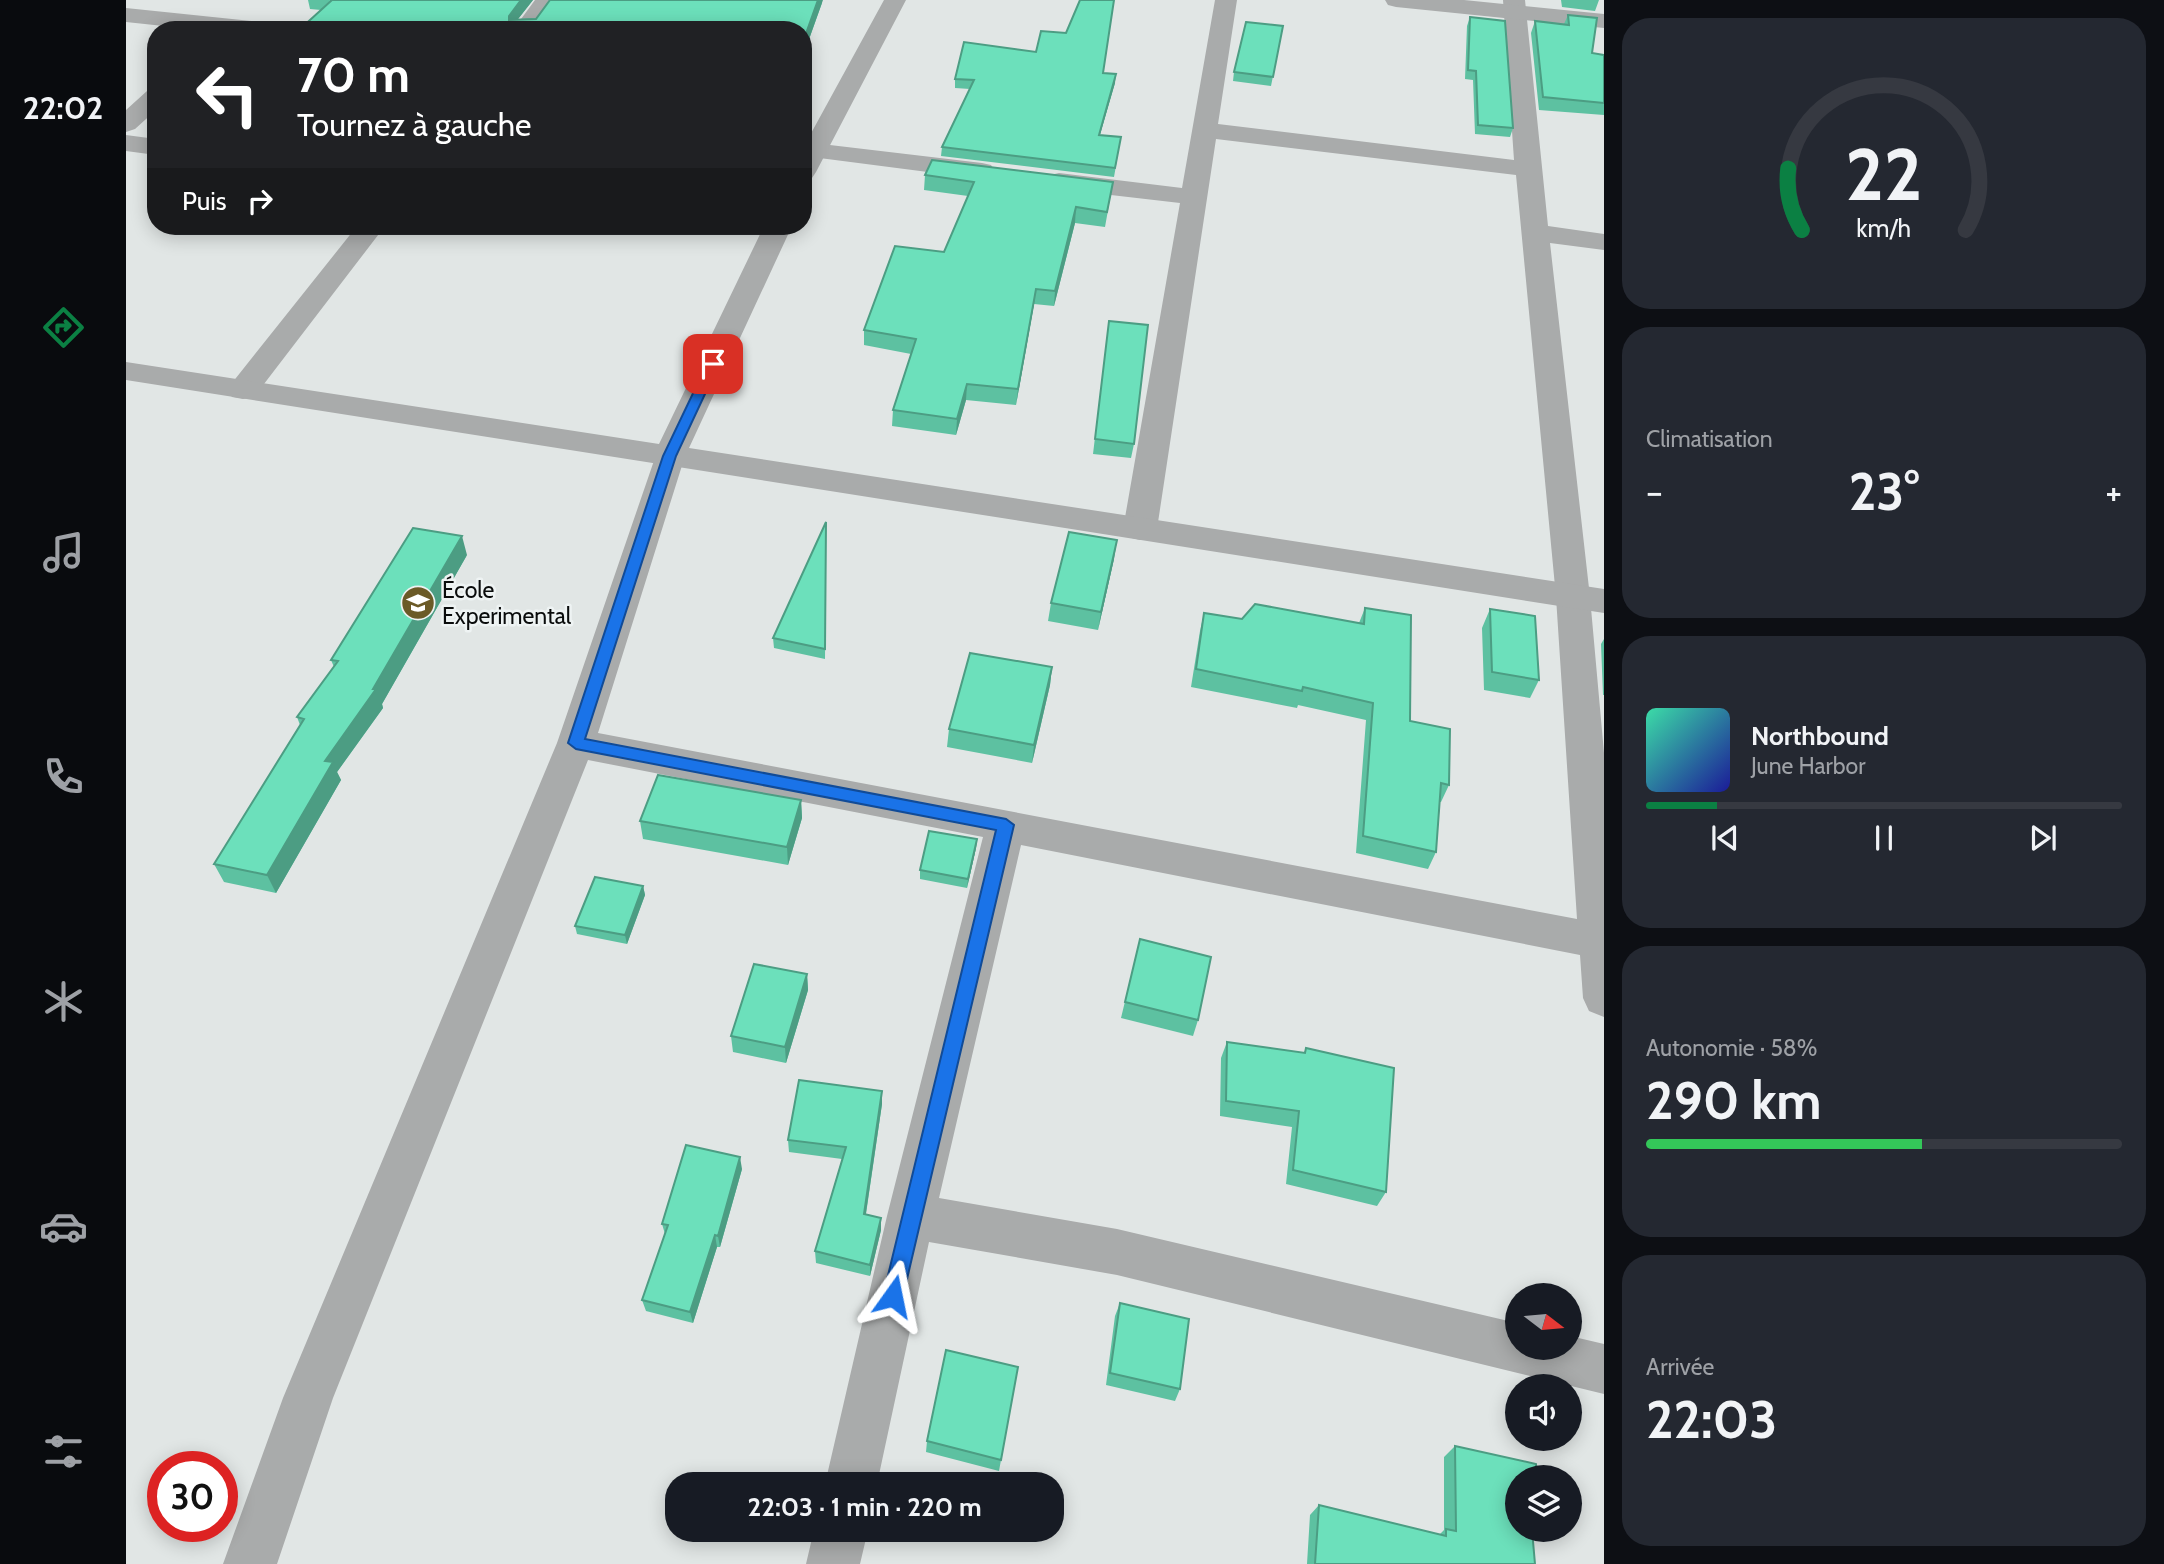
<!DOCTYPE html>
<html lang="fr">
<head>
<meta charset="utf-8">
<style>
	body { margin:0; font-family:Cabin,sans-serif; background:#242831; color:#f1f3f6; height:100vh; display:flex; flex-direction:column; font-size:26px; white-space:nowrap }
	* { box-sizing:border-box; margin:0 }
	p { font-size:23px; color:#9ea1a6 }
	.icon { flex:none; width:38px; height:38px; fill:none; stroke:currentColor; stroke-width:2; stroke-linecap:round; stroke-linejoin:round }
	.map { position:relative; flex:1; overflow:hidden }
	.sheet { display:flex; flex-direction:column; gap:18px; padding:18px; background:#0d0f14; width:560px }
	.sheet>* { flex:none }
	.hud { position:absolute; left:21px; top:21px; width:665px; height:214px; border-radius:28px; box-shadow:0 4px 18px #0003; background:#202124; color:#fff; overflow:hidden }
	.needle { width:46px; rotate:106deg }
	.fabs { position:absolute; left:1379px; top:1283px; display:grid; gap:14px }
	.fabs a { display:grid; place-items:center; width:77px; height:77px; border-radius:50%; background:#171b24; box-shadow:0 4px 18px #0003; font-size:35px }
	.speed { position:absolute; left:21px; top:1451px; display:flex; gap:14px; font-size:35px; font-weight:700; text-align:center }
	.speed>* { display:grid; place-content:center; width:91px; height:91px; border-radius:50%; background:#171b24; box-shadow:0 4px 18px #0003; line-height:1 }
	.speed .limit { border:10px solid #d22; background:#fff; color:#111 }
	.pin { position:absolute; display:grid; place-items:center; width:60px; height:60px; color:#fff; margin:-30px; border-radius:14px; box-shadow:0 4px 10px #0006 }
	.me { position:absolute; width:77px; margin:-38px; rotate:12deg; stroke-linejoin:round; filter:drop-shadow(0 0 5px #0008) }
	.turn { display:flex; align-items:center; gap:24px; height:147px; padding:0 35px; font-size:32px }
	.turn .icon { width:91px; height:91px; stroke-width:2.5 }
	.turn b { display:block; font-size:49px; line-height:60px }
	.then { display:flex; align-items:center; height:66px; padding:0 35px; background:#0003; gap:14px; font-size:26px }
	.big { font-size:52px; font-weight:800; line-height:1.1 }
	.sheet .card { flex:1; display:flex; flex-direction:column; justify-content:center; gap:10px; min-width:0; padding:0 24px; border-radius:28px; background:#242831 }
	.sheet .dial { align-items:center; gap:0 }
	.dial svg { height:182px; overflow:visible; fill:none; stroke:#363941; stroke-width:7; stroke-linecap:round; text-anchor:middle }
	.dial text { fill:#f1f3f6; stroke:none }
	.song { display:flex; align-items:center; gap:21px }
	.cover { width:84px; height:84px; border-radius:10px; background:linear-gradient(135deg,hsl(160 70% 55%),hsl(240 70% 35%)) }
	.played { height:7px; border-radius:4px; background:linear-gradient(90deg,#0b8043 15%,#363941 15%) }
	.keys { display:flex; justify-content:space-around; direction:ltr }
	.heat { display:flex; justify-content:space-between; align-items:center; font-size:38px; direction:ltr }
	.charge { height:10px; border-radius:5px; background:linear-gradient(90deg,#34c759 58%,#363941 0) }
	.trip { position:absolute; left:539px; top:1472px; width:399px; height:70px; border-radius:28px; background:#171b24; box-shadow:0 4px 18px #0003; font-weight:800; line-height:70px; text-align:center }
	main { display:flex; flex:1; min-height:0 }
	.dock { display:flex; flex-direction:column; width:126px; justify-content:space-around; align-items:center; background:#090b0e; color:#9ea1a6 }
	.dock .icon { width:49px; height:49px }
	.dock .selected { color:#0b8043 }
	.dock b { font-size:32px; color:#f1f3f6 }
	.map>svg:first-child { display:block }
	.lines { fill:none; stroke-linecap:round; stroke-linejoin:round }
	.minor { fill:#a9abab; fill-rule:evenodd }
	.tertiary { fill:#a9abab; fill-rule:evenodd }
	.wall { fill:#5dc1a1 }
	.shaded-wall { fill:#4c9d83 }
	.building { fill:#6ce0bb; stroke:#4c9d83; stroke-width:2 }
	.route { fill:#1a73e8; stroke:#114b97; stroke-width:2 }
	.labels { text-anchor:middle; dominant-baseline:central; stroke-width:5; stroke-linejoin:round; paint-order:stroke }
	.poi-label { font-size:23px; fill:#0a0c0c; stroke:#eef3f3; text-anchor:start }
</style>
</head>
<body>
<main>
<nav class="dock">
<b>22:02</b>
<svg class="icon selected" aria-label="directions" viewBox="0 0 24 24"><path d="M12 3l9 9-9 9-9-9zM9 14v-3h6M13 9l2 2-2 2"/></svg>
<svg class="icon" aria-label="music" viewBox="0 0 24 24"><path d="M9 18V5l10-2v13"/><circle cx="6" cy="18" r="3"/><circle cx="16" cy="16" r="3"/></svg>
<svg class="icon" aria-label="phone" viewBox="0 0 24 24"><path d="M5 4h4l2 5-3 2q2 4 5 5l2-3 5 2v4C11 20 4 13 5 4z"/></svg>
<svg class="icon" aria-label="climate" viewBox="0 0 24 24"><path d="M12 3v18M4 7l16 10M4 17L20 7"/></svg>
<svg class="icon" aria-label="car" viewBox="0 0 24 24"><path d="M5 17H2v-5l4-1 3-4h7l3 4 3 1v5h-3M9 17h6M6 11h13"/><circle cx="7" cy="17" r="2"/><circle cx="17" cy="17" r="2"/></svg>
<svg class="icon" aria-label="filters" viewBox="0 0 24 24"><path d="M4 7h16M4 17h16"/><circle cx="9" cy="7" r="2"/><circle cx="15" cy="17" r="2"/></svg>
</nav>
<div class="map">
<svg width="1478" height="1564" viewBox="0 0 1478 1564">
	<rect width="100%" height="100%" fill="#e1e6e5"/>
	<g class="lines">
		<path class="minor" d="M 409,0 L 432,0 L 410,30 L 387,30 Z
			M 1089,0 L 1111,0 L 1092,124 L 1388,160 L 1377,0 L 1399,0 L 1422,226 L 1478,234 L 1478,250 L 1424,243 L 1464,597 L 1478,753 L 1478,1017 L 1463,1011 L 1457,998 L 1454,955 L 895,845 L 813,1198 L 991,1229 L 1391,1323 L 1391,1348 L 1444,1348 L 1444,1336 L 1478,1344 L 1478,1394 L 991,1275 L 803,1242 L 751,1484 L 699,1484 L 761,1216 L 857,837 L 462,760 L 207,1398 L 151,1564 L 97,1564 L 157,1398 L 431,743 L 532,449 L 543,446 L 554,449 L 559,456 L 472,733 L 1451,919 L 1430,597 L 1390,175 L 1090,139 L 1031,529 L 1026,537 L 1014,540 L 1002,537 L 997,529 L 1054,203 L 933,189 L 924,187 L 920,181 L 924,175 L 933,173 L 1056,188 Z
			M 0,8 L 145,23 L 153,25 L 156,30 L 75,30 L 0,22 Z
			M 30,89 L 30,110 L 9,129 L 0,132 L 0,110 L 21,91 Z
			M 0,135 L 30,139 L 30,155 L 0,151 Z
			M 687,143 L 856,163 L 865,165 L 869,171 L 865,177 L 856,179 L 678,156 L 677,146 Z
			M 231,226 L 259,226 L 128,397 L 117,399 L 106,397 L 102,390 L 106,383 Z
			M 688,1530 L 742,1530 L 734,1564 L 680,1564 Z"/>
		<path class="tertiary" d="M 758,0 L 780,0 L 690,172 L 686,178 L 677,180 L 677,148 Z
			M 1259,0 L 1338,0 L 1478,14 L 1478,28 L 1270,7 L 1262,5 Z
			M 638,226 L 666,226 L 563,448 L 1478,589 L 1478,613 L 0,380 L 0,362 L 533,444 Z"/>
	</g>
	<path class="wall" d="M 182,0 L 407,0 L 392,19 L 696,3 L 677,56 L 173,30 L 195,10 L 184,9 Z
		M 1435,0 L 1473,0 L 1469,11 L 1436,7 Z
		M 1442,15 L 1466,53 L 1478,55 L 1478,115 L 1413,110 L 1405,33 L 1409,21 L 1438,24 Z
		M 1344,17 L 1387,128 L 1384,137 L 1349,134 L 1347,80 L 1339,79 L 1341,26 Z
		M 1157,26 L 1145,86 L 1107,81 L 1108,72 Z
		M 977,73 L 989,83 L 974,135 L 995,137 L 988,177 L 815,156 L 816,147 L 844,89 L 829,88 L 829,79 Z
		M 799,175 L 987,182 L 979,227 L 949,223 L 928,306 L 908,304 L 890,405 L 840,400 L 830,435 L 766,426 L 767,410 L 785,354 L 738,345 L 738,330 L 818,252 L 842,196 L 798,190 Z
		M 983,321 L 1008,444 L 1005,458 L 967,454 Z
		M 700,522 L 699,659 L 648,648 L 647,638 Z
		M 341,555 L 256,704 L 257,708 L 211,772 L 215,780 L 150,893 L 98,882 L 88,864 L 174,725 L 171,717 L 208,667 L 205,660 Z
		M 988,559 L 972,630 L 922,621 L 925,603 Z
		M 1239,608 L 1284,721 L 1323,785 L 1315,802 L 1314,802 L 1310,852 L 1302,869 L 1230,853 L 1240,720 L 1172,705 L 1171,708 L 1065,687 L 1074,631 L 1078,613 L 1116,619 L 1233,623 Z
		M 1364,609 L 1413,680 L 1404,698 L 1358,690 L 1356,628 Z
		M 1478,639 L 1478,695 L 1477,695 L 1475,644 Z
		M 926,667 L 924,685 L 906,763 L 821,747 L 823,729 Z
		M 675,800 L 676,818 L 662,865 L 517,839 L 514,821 Z
		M 851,839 L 850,848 L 841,888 L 794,879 L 794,870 Z
		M 517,886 L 519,895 L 501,944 L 451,934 L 449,926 Z
		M 1014,939 L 1072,1020 L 1067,1036 L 995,1018 Z
		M 681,974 L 682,990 L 660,1063 L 607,1052 L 605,1036 Z
		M 1101,1042 L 1178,1053 L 1180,1048 L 1260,1192 L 1251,1206 L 1160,1184 L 1166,1127 L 1094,1116 L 1095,1058 Z
		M 756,1104 L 740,1214 L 755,1218 L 755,1230 L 744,1276 L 690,1263 L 689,1251 L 716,1159 L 663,1152 L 662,1140 Z
		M 616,1169 L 594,1247 L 591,1247 L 567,1323 L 520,1311 L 516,1300 L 539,1234 L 536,1224 Z
		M 994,1303 L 1054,1389 L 1049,1401 L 980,1385 L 989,1316 Z
		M 801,1441 L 875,1460 L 873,1471 L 800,1452 Z
		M 1329,1446 L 1391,1477 L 1409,1564 L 1181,1564 L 1184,1515 L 1193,1505 L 1313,1535 L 1318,1530 L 1318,1457 Z"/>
	<path class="shaded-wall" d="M 395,0 L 407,0 L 385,28 L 383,16 Z
		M 692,0 L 697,0 L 677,56 L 677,42 Z
		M 990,74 L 989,83 L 971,144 L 973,135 Z
		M 950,207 L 949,223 L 928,306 L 929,291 Z
		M 910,289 L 908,304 L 890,405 L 892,389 Z
		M 841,384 L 840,400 L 830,435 L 831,419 Z
		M 336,536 L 341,555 L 256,704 L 257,708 L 211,772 L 215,780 L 150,893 L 141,875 L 199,761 L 247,689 Z
		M 991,540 L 988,559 L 972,630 L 975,612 Z
		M 926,667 L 924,685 L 906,763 L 908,745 Z
		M 675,800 L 676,818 L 662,865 L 661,847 Z
		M 851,839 L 850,848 L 841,888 L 842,879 Z
		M 517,886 L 519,895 L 501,944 L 499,935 Z
		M 681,974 L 682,990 L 660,1063 L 659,1047 Z
		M 756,1091 L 756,1104 L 738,1226 L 738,1214 Z
		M 614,1157 L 616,1169 L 594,1247 L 592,1236 Z
		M 755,1218 L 755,1230 L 744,1276 L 744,1265 Z
		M 589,1235 L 591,1247 L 567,1323 L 564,1312 Z"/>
	<path class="building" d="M 204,0 L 395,0 L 383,16 L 383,20 L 410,19 L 424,0 L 692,0 L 677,42 L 677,30 L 173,30 L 206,0 Z
		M 954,0 L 988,0 L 977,73 L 990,74 L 973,135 L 995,137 L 989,168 L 816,147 L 848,80 L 829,79 L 838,42 L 910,52 L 915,31 L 940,33 Z
		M 1442,15 L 1471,18 L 1466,53 L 1478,55 L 1478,103 L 1417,97 L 1409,21 L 1443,25 Z
		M 1344,17 L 1379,21 L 1387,128 L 1352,125 L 1350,71 L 1342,70 Z
		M 1120,22 L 1157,26 L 1147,77 L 1108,72 Z
		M 806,160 L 987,182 L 981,212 L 950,207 L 929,291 L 910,289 L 892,389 L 841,384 L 831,419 L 767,410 L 790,339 L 738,330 L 769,246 L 818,252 L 848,182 L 799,175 Z
		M 983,321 L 1022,325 L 1008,444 L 969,439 Z
		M 700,522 L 699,649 L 647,638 Z
		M 287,528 L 336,536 L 247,689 L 250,689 L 199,761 L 207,762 L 141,875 L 88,864 L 178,719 L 171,717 L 212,661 L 205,660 Z
		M 943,532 L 991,540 L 975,612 L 925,603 Z
		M 1129,604 L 1238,624 L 1239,608 L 1285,615 L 1284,721 L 1324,729 L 1323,785 L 1315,783 L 1310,852 L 1237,836 L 1247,703 L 1177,687 L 1176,691 L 1070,669 L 1078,613 L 1116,619 Z
		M 1364,609 L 1409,616 L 1413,680 L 1366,672 Z
		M 844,653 L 926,667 L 908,745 L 823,729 Z
		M 532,775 L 675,800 L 661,847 L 514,821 Z
		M 803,831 L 851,839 L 842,879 L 794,870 Z
		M 469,877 L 517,886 L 499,935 L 449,926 Z
		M 1014,939 L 1085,957 L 1072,1020 L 999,1002 Z
		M 628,964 L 681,974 L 659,1047 L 605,1036 Z
		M 1101,1042 L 1179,1053 L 1180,1048 L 1268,1068 L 1260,1192 L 1167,1170 L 1173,1111 L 1100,1101 Z
		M 673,1080 L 756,1091 L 738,1214 L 755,1218 L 744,1265 L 689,1251 L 720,1147 L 662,1140 Z
		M 560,1145 L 614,1157 L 592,1236 L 589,1235 L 564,1312 L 516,1300 L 542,1225 L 536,1224 Z
		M 994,1303 L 1063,1319 L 1054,1389 L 984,1373 Z
		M 820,1350 L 892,1367 L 875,1460 L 801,1441 Z
		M 1329,1446 L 1410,1464 L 1411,1477 L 1391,1477 L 1391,1530 L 1406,1530 L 1409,1564 L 1189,1564 L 1193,1505 L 1320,1536 L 1320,1529 L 1330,1531 Z"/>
	<path class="route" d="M 587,360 L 593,364 L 550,456 L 459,739 L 880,819 L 888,825 L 777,1296 L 774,1303 L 767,1306 L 760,1303 L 757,1296 L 870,830 L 450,749 L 442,743 L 537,456 L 581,364 Z"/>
	<defs>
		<g id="school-disc" transform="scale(1.75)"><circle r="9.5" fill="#6b5a27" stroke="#eef3f3"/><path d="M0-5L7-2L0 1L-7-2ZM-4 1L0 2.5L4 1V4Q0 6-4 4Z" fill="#fff"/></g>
	</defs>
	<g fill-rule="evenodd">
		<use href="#school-disc" x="292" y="603"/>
	</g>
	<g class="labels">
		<g class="poi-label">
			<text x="316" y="590">École<tspan x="316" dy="26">Experimental</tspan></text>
		</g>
	</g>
</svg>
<div class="fabs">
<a><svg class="needle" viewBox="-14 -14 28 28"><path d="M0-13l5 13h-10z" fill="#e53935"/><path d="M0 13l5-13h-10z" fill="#9ea1a6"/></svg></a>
<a><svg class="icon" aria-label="sound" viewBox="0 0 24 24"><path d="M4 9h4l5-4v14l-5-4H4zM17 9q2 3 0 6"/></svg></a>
<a><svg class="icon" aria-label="layers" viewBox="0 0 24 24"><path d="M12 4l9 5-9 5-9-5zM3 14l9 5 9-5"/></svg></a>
</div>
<div class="speed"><div class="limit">30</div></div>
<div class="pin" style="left:587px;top:364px;background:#d93025"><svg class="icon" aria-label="arrive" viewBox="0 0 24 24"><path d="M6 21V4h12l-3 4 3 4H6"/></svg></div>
<svg class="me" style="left:767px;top:1296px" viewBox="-20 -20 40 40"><path d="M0-17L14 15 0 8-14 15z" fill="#1a73e8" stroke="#fff" stroke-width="4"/></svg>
<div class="trip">22:03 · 1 min · 220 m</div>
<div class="hud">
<div class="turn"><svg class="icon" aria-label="left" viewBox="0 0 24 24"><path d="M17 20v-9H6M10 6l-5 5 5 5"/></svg><div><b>70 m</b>Tournez à gauche</div></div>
<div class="then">Puis<svg class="icon" aria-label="right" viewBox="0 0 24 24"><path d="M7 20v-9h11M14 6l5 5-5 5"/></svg></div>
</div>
</div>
<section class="sheet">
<div class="card dial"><svg viewBox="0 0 100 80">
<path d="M14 69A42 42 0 1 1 86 69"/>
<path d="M14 69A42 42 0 0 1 8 42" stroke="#0b8043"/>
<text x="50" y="56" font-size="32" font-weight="700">22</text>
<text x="50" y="72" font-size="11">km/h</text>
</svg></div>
<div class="card"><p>Climatisation</p>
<div class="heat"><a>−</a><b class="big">23°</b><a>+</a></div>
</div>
<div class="card">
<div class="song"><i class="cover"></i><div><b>Northbound</b><p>June Harbor</p></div></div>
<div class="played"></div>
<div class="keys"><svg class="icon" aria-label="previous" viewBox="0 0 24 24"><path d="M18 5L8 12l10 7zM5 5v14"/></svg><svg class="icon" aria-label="pause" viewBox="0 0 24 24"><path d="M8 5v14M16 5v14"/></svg><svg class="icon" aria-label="next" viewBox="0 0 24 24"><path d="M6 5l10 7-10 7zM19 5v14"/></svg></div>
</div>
<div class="card"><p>Autonomie · 58%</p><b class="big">290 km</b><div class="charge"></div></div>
<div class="card"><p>Arrivée</p><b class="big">22:03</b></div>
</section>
</main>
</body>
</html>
